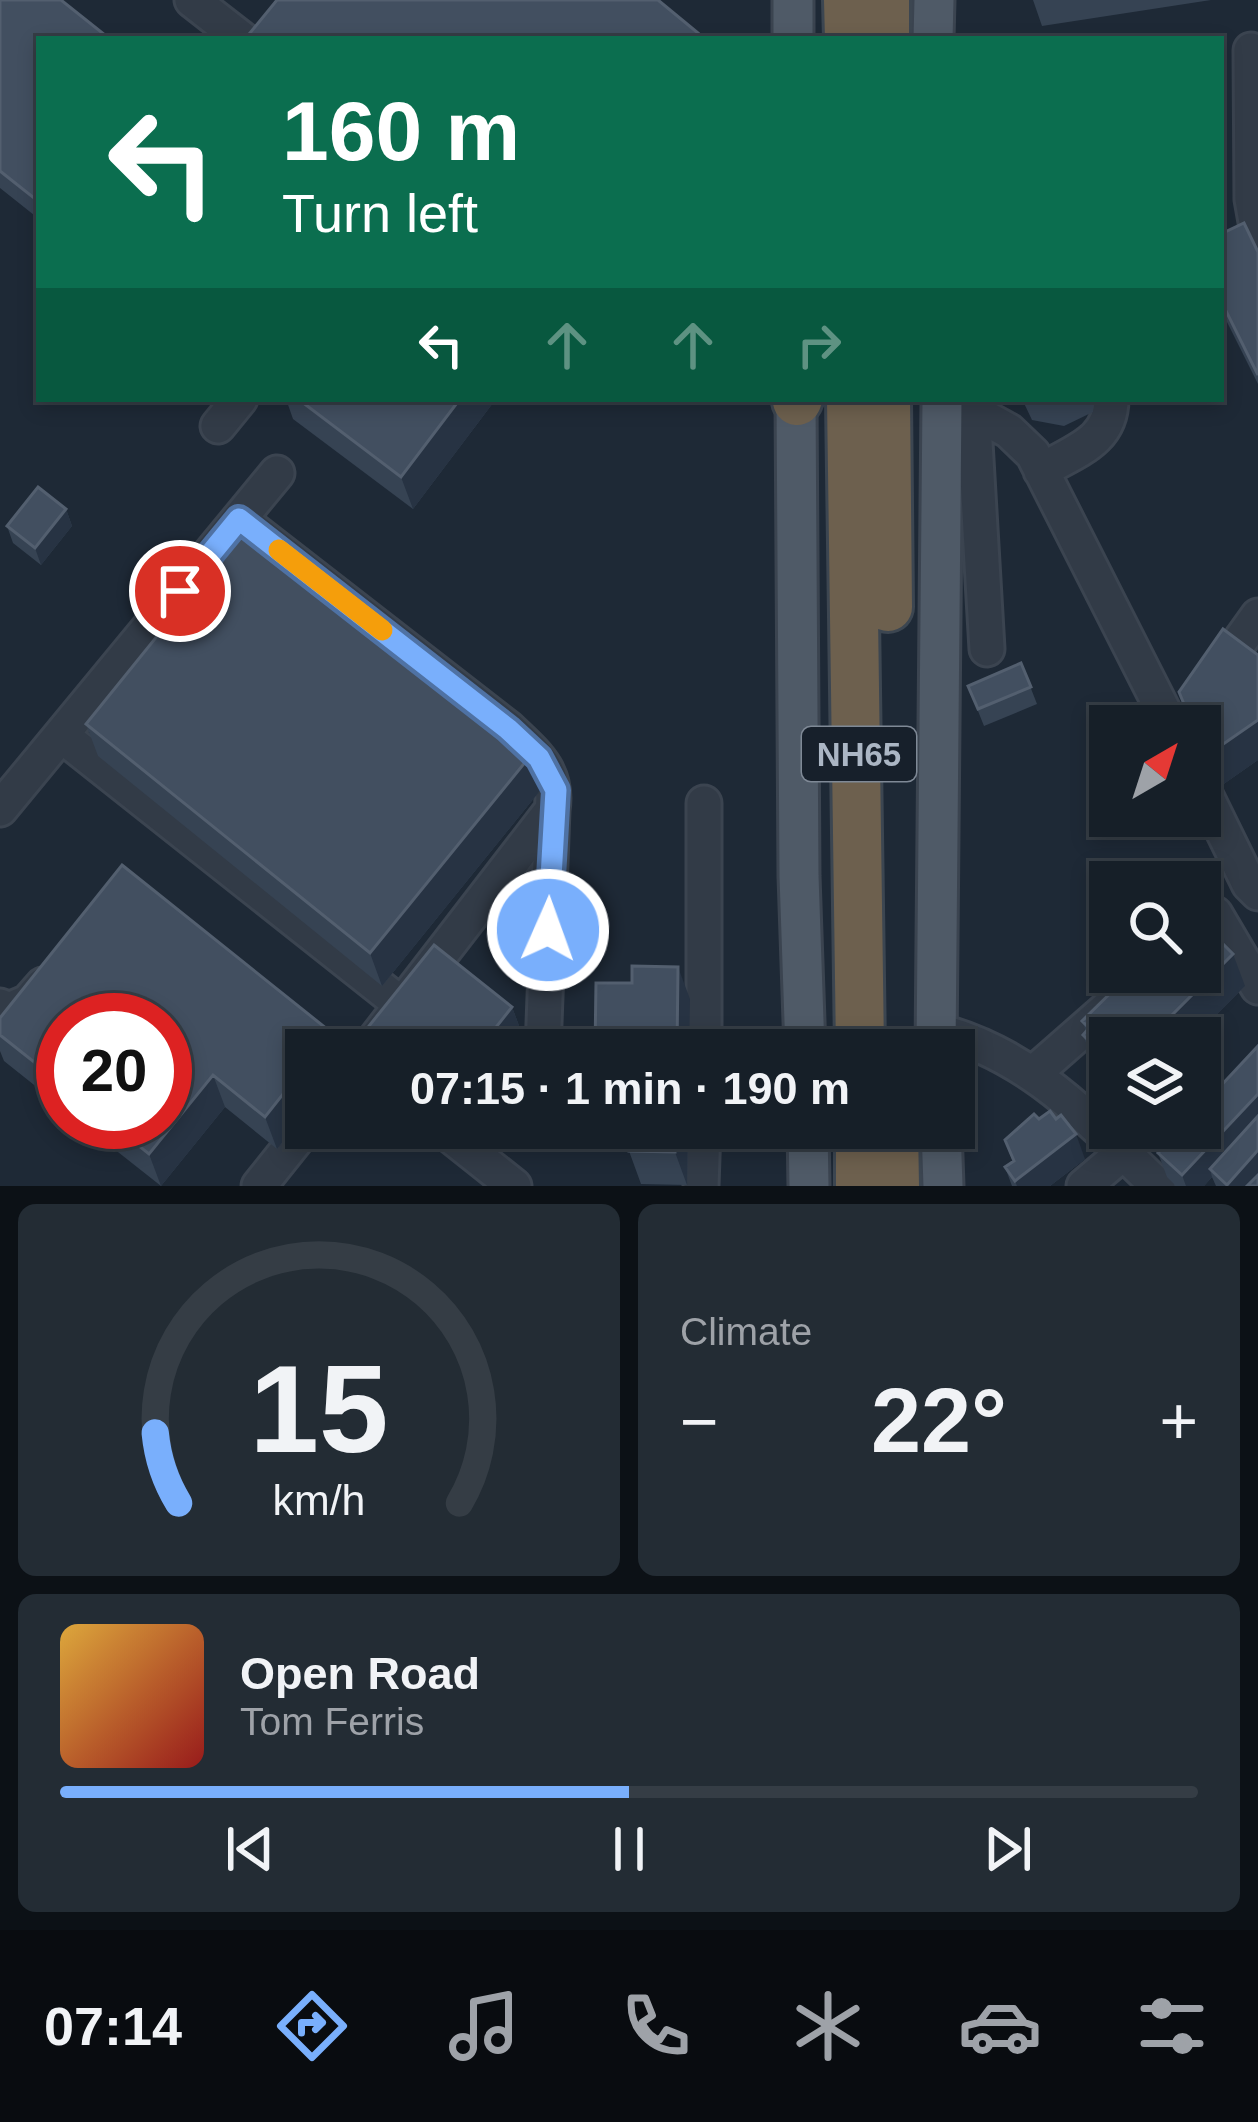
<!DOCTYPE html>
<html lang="en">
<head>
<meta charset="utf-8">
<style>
	body { margin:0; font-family:Helvetica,sans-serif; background:#232c34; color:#f1f3f6; height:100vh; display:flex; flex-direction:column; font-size:45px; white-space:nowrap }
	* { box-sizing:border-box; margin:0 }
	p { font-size:39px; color:#9ea2a8 }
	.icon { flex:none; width:66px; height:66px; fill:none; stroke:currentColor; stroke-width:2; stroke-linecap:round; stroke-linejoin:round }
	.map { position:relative; height:1186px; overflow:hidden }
	.details { display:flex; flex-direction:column; gap:18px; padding:18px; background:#0c1116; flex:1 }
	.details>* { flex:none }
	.hud { position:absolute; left:36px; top:36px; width:1188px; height:366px; border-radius:0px; box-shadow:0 6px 18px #0003,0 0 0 3px #353d45; background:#0b6e4f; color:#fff; overflow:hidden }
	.needle { width:78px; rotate:39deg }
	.controls { position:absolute; left:1089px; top:705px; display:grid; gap:24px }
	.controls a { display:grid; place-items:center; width:132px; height:132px; border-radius:0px; background:#161f28; box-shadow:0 6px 18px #0003,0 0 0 3px #353d45; font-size:60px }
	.speed { position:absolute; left:36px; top:993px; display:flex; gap:24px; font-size:60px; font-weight:700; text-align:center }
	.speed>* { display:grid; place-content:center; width:156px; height:156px; border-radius:50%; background:#161f28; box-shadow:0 6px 18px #0003,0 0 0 3px #353d45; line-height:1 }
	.speed .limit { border:18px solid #d22; background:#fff; color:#111 }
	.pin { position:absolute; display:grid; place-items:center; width:102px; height:102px; color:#fff; margin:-51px; border:6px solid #fff; border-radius:50%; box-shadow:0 3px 12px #0007 }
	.me { position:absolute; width:132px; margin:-66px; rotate:2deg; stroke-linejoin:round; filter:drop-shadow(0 0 9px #0008) }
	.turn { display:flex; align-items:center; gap:42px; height:252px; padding:0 48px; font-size:54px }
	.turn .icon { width:156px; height:156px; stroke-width:2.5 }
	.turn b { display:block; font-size:84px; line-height:102px }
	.lanes { display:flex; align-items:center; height:114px; padding:0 48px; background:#0003; justify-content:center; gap:60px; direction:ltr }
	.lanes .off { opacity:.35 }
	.big { font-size:90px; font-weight:600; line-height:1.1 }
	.details .widget { flex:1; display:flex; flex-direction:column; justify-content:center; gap:18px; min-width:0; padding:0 42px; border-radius:18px; background:#232c34 }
	.details .dial { align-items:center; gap:0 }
	.dial svg { height:312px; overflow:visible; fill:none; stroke:#353d45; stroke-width:7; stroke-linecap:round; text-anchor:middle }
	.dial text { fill:#f1f3f6; stroke:none }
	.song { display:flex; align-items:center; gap:36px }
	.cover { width:144px; height:144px; border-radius:18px; background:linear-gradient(135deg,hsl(40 70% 55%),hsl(0 70% 35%)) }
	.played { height:12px; border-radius:6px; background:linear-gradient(90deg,#79affc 50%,#353d45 50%) }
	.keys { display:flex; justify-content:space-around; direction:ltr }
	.heat { display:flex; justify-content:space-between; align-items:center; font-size:66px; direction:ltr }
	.details .tiles { flex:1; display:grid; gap:18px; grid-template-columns:1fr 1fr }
	.widget:last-child { grid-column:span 2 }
	.trip { position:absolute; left:285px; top:1029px; width:690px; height:120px; border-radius:0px; background:#161f28; box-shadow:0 6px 18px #0003,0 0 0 3px #353d45; font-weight:600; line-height:120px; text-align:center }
	.tabs { display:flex; height:192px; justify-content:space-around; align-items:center; background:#090c10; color:#9ea2a8 }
	.tabs .icon { width:84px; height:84px }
	.tabs .on { color:#79affc }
	.tabs b { font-size:54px; color:#f1f3f6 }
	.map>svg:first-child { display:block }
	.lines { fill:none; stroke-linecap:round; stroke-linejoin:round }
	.minor-casing { stroke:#3b4450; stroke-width:39 }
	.major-casing { stroke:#3b4450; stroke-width:45 }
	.highway-casing { stroke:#3c4651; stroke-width:54 }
	.minor { stroke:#323b47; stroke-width:33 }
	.major { stroke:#4f5a67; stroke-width:39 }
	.highway { stroke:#6d604e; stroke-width:48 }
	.wall { fill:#364353 }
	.shaded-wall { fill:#273343 }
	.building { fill:#424f60; stroke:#535f6f; stroke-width:3 }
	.route-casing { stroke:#4f72a4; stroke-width:30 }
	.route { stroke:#79affc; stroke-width:21 }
	.slow { stroke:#f59e0b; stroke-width:21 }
	.labels { text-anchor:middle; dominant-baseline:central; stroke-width:12; stroke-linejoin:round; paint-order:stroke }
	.shield { fill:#17202b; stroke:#7f8996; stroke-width:3 }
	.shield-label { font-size:33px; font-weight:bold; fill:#abb6c4 }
</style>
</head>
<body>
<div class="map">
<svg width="1258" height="1186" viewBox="0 0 1258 1186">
	<rect width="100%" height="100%" fill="#1e2936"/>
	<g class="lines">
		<g class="minor-casing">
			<path id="minor" d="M 192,0 L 242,39
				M 1251,50 L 1252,199 L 1258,233
				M 951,399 L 1009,431 L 1033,454 L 1171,726
				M 973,408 L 987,649
				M 218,426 L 240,399
				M 1041,471 C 1074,451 1111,442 1111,399
				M 239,519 L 509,729 C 535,754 558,771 552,810 L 367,1050
				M 1215,676 L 1258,616
				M 61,735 L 402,1005
				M 1200,784 L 1249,884 L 1258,893
				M 0,809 L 277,473
				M 1215,914 L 1258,987
				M 0,1006 L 9,1010 L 28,1002 L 43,985
				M 935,1030 C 1031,1054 1089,1120 1158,1186
				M 543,1050 L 552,810
				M 704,1050 L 704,803
				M 1034,1073 L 1149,972
				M 441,1128 L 514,1186
				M 259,1186 L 306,1127
				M 701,1186 L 703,1128
				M 1084,1186 L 1123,1153"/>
		</g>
		<g class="major-casing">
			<path id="major" d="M 793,39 L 793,0
				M 933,39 L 934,0
				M 796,399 L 799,876 L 805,1050
				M 936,1050 L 942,399
				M 808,1128 L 809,1186
				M 941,1128 L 943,1186"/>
		</g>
		<g class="highway-casing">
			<path id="highway" d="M 848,0 L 849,39
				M 885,0 L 885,39
				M 851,399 L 860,1050
				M 886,399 L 888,607
				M 797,401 L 798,399
				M 894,1128 L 895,1186
				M 860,1186 L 860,1128"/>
		</g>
		<use href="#minor" class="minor"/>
		<use href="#major" class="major"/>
		<use href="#highway" class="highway"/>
	</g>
	<path class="wall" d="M 0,0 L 39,39 L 39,219 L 0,188 Z
		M 1033,0 L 1211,0 L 1042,26 Z
		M 1221,234 L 1258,252 L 1258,384 L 1221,310 Z
		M 286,399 L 496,399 L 413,509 L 293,419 Z
		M 1022,399 L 1094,399 L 1093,412 L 1064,426 L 1032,420 Z
		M 66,509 L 72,526 L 41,565 L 13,543 L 7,526 Z
		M 1258,655 L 1258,760 L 1218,788 L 1200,747 L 1200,726 L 1191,726 L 1179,692 Z
		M 1021,663 L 1037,704 L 984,726 L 968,686 Z
		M 86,724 L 543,787 L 382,986 L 98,756 Z
		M 122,865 L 332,1033 L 338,1050 L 306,1050 L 306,1112 L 277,1149 L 225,1107 L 161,1186 L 80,1122 L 165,1122 L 165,1020 L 63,1020 L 63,1108 L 4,1061 L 0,1051 L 0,1018 Z
		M 1245,986 L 1193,1038 L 1110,1038 L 1110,1097 L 1108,1094 L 1100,1072 L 1095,1067 L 1083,1035 L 1086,1032 L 1082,1021 Z
		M 512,1007 L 524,1039 L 515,1050 L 378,1050 L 369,1026 Z
		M 605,1128 L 688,1128 L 687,1185 L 641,1184 L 629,1151 L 630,1131 L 606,1131 Z
		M 1181,1128 L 1247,1186 L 1216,1186 L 1212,1177 L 1204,1186 L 1176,1186 L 1167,1177 L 1158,1153 Z
		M 1005,1140 L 1085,1159 L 1050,1186 L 1012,1186 L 1005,1167 L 1013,1162 Z"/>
	<path class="shaded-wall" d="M 460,399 L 496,399 L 413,509 L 401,477 Z
		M 66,509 L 72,526 L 41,565 L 35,548 Z
		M 1258,720 L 1258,760 L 1218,788 L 1206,756 Z
		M 531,755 L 543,787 L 382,986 L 370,953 Z
		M 1233,954 L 1245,986 L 1193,1038 L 1149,1038 Z
		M 678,967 L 690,999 L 689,1050 L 677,1050 Z
		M 512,1007 L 524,1039 L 515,1050 L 478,1050 Z
		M 332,1033 L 338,1050 L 318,1050 Z
		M 306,1065 L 306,1112 L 277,1149 L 265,1117 Z
		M 213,1075 L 225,1107 L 161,1186 L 149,1154 Z
		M 1258,1094 L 1258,1128 L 1210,1169 L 1212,1177 L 1204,1186 L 1186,1186 L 1182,1175 Z
		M 675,1128 L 688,1128 L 687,1185 L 675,1152 Z
		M 1076,1134 L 1085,1159 L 1050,1186 L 1017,1186 L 1015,1181 Z
		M 1258,1150 L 1258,1174 L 1247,1186 L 1227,1186 Z"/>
	<path class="building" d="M 0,0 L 61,0 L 110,39 L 39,39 L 39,202 L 0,171 Z
		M 277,0 L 658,0 L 698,33 L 693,39 L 245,39 Z
		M 1244,223 L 1258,252 L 1258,375 L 1221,301 L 1221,234 Z
		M 298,399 L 460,399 L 401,477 Z
		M 38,487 L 66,509 L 35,548 L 7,526 Z
		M 247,525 L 531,755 L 370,953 L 86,724 Z
		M 1223,629 L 1258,655 L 1258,720 L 1206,756 L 1200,742 L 1200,726 L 1193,726 L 1179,692 Z
		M 1021,663 L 1031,687 L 978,709 L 968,686 Z
		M 122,865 L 332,1033 L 318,1050 L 306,1050 L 306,1065 L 265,1117 L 213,1075 L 149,1154 L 109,1122 L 165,1122 L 165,1020 L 63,1020 L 63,1085 L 0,1035 L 0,1018 Z
		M 1202,923 L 1233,954 L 1149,1038 L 1110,1038 L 1110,1076 L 1096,1062 L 1103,1055 L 1083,1035 L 1089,1028 L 1082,1021 L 1132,972 L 1200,972 L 1200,925 Z
		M 434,945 L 512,1007 L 478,1050 L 399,1050 L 369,1026 Z
		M 632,966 L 678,967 L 677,1050 L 595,1050 L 596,983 L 632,983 Z
		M 1258,1046 L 1258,1094 L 1182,1175 L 1158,1153 L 1181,1128 L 1200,1128 L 1200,1108 Z
		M 1050,1111 L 1056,1119 L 1061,1115 L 1076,1134 L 1015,1181 L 1005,1167 L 1014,1161 L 1005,1140 L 1034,1114 L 1039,1119 Z
		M 1258,1116 L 1258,1150 L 1227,1185 L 1210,1169 Z
		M 630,1128 L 675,1128 L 675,1152 L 629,1151 Z
		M 1258,1175 L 1258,1186 L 1247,1186 Z"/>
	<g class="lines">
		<g class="route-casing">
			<path id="route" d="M 180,591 L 239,519 L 508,729 L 539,758 L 556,790 L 548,930"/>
		</g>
		<use href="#route" class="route"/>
		<path class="slow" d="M 279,550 L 382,630"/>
	</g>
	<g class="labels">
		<rect class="shield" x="802" y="727" width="114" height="54" rx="9"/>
		<g class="shield-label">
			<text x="859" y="754">NH65</text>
		</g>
	</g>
</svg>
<div class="controls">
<a><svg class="needle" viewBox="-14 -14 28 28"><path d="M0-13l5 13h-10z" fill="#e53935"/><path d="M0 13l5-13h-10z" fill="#9ea2a8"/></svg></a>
<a><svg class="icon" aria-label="search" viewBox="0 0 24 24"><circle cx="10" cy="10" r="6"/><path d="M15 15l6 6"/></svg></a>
<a><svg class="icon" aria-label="layers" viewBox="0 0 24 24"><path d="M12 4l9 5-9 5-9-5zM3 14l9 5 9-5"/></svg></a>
</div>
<div class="speed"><div class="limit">20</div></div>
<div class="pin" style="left:180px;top:591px;background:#d93025"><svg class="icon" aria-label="arrive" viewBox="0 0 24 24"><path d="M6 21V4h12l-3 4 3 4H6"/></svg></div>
<svg class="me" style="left:548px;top:930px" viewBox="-20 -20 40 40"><circle r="17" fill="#79affc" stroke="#fff" stroke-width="3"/><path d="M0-11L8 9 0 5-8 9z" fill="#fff"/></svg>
<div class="trip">07:15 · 1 min · 190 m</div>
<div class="hud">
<div class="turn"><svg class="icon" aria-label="left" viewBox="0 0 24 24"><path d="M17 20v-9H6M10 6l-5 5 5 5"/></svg><div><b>160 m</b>Turn left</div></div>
<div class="lanes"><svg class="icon" aria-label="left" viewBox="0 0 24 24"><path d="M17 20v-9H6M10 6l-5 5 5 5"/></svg><svg class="icon off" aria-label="ahead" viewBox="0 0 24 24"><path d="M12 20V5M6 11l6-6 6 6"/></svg><svg class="icon off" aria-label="ahead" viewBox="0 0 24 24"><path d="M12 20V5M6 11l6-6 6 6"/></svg><svg class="icon off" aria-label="right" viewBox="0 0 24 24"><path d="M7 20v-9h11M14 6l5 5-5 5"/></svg></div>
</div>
</div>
<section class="details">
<div class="tiles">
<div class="widget dial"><svg viewBox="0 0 100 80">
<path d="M14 69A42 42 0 1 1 86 69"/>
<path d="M14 69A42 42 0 0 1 8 51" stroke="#79affc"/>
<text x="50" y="56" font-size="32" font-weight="700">15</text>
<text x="50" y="72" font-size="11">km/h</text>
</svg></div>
<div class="widget"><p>Climate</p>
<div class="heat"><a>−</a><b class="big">22°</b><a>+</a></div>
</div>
<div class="widget">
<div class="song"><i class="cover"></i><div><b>Open Road</b><p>Tom Ferris</p></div></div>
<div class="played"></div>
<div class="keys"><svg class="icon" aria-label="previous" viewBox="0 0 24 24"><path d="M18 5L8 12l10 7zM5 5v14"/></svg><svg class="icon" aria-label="pause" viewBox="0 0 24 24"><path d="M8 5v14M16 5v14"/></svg><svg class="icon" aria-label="next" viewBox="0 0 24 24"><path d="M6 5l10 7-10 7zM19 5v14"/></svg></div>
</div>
</div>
</section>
<nav class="tabs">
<b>07:14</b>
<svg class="icon on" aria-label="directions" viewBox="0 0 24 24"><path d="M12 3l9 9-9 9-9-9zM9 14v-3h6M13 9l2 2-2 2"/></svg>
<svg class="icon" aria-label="music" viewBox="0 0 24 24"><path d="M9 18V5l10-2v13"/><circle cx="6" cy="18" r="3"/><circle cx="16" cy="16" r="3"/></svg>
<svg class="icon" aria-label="phone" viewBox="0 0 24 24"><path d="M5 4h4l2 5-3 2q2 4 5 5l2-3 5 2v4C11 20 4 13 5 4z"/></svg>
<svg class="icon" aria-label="climate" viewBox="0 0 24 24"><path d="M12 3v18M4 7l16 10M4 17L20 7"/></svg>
<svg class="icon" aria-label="car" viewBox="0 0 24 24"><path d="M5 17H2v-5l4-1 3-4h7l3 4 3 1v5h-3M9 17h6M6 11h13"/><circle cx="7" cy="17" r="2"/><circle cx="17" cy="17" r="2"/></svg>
<svg class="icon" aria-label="filters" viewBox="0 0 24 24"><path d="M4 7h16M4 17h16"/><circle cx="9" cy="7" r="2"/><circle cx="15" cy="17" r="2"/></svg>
</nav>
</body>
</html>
